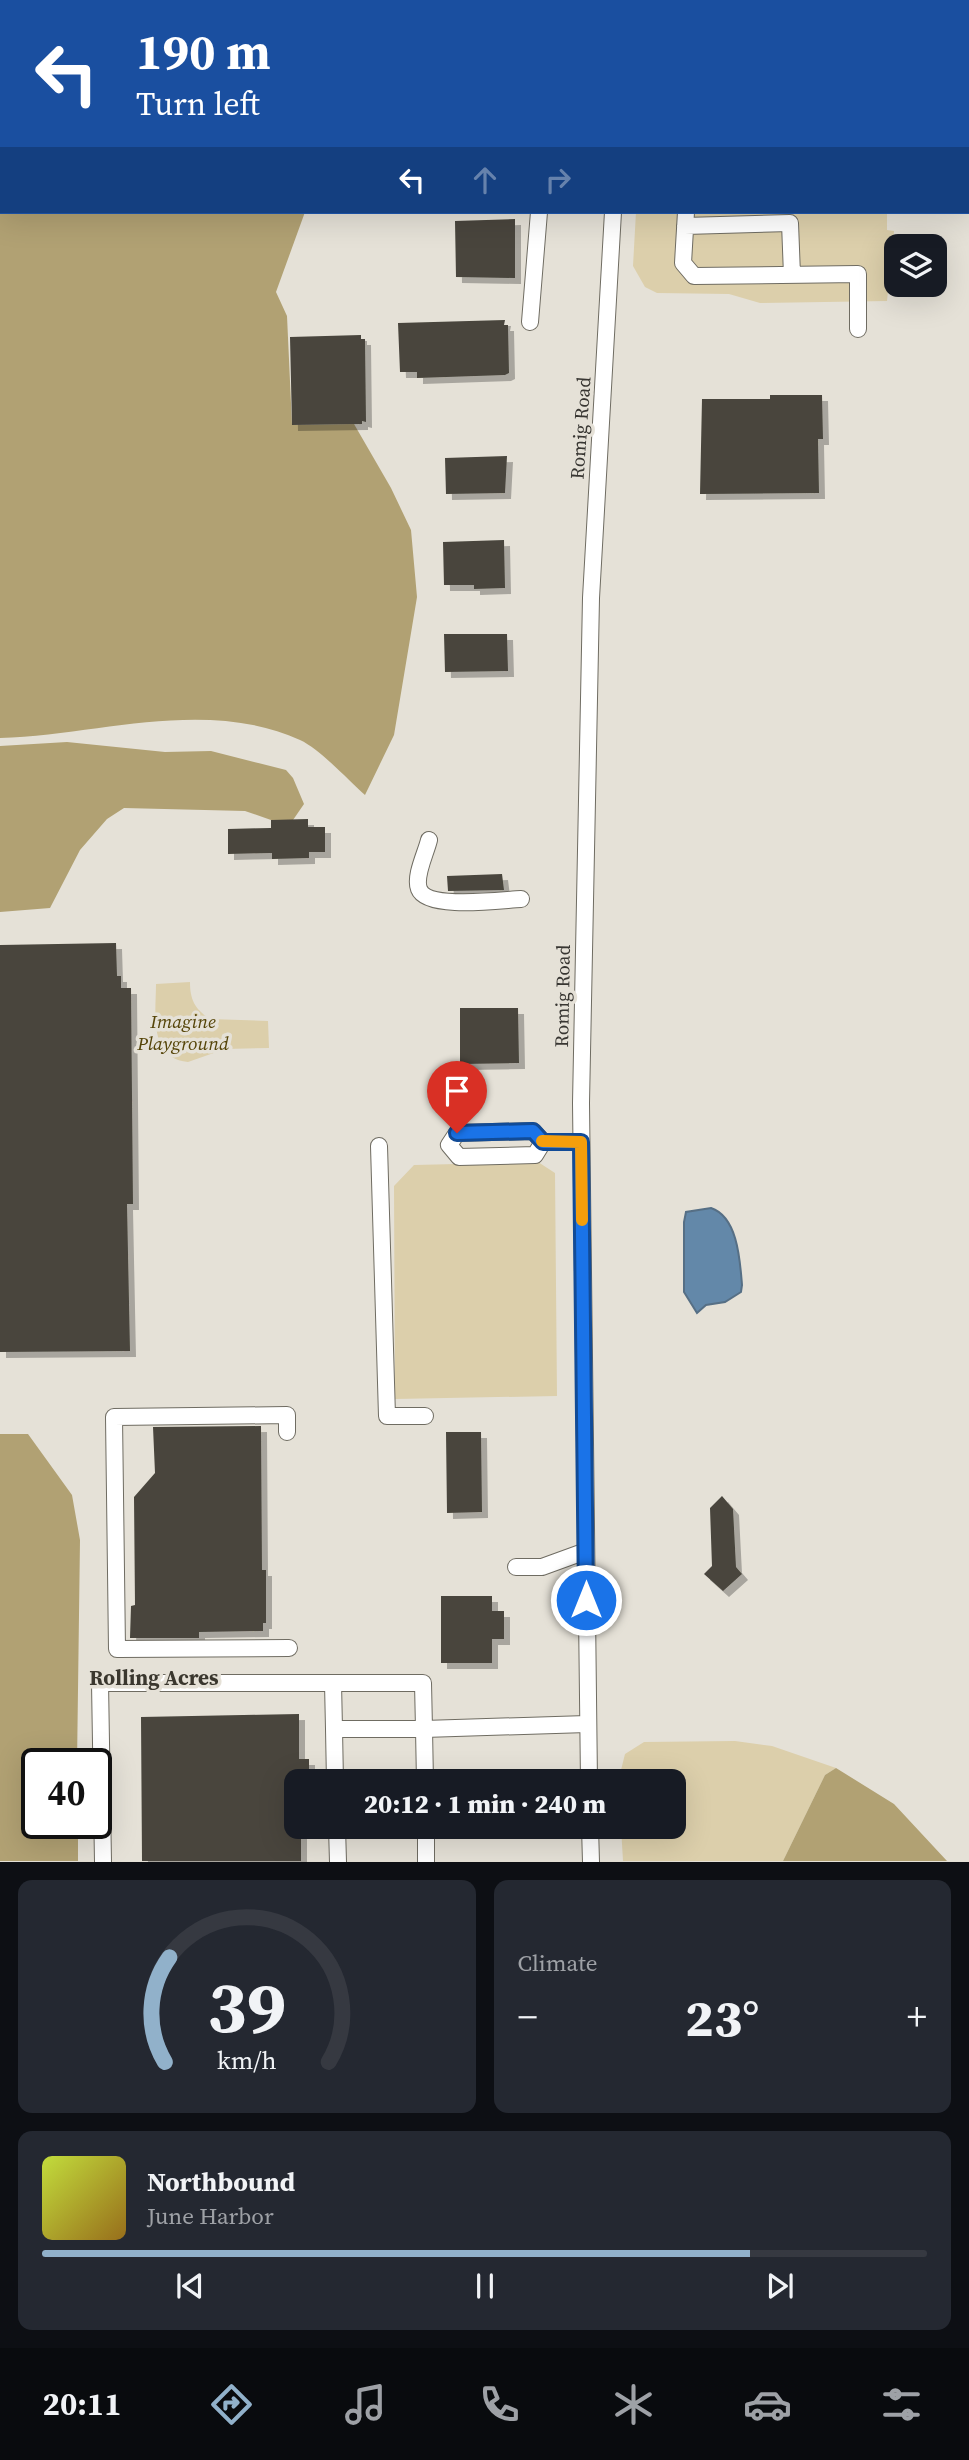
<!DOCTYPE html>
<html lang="en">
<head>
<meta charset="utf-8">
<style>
	body { margin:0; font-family:"Source Serif 4",serif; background:#242831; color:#f1f3f6; height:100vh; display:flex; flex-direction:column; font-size:26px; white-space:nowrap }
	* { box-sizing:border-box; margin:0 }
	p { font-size:23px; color:#9ea1a6 }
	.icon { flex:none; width:38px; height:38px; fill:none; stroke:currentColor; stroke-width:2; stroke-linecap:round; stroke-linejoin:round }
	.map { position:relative; height:1862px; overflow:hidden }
	.side { display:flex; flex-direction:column; gap:18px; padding:18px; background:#0d0f14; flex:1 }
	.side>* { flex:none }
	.top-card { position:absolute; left:0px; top:0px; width:970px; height:214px; box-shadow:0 7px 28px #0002; background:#1a4fa0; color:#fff; overflow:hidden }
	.tools { position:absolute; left:884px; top:234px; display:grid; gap:14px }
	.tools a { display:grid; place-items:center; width:63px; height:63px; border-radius:14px; background:#171b24; box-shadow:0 7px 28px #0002; font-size:35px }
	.speed { position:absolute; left:21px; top:1748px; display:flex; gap:14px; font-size:35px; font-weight:700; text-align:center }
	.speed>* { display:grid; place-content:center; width:91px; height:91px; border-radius:50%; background:#171b24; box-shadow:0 7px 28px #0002; line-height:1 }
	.speed .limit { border:4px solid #111; border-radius:10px; background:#fff; color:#111 }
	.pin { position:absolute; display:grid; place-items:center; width:60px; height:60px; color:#fff; margin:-72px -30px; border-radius:50% 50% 50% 0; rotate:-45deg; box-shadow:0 0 7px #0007 }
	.pin .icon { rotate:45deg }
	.me { position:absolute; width:77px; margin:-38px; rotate:0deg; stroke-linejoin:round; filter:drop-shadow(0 0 5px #0008) }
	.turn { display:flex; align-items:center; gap:24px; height:147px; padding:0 21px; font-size:32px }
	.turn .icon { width:91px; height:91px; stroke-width:2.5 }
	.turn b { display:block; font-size:49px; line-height:60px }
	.lanes { display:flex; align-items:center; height:66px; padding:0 21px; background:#0003; justify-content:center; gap:35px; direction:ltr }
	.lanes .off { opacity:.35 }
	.big { font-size:52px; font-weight:800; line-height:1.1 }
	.side .card { flex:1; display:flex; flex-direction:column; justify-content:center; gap:10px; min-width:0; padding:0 24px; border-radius:14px; background:#242831 }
	.side .dial { align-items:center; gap:0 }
	.dial svg { height:182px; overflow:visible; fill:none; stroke:#363941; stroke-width:7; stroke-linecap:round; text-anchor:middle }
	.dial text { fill:#f1f3f6; stroke:none }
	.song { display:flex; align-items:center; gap:21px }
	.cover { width:84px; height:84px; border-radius:10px; background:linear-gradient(135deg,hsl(70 70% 55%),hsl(40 70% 35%)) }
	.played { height:7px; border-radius:4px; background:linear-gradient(90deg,#91b1ca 80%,#363941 80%) }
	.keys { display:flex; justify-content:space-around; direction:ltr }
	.heat { display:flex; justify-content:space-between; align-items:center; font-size:38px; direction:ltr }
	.side .tiles { flex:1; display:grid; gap:18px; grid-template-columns:1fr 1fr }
	.card:last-child { grid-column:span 2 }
	.trip { position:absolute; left:284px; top:1769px; width:402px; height:70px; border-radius:14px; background:#171b24; box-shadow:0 7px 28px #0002; font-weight:800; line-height:70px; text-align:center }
	.dock { display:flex; height:112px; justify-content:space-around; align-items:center; background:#090b0e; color:#9ea1a6 }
	.dock .icon { width:49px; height:49px }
	.dock .selected { color:#91b1ca }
	.dock b { font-size:32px; color:#f1f3f6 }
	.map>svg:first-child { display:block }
	.green { fill:#dccfab }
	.forest { fill:#b1a173 }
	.water { fill:#6388a9; stroke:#566f85; stroke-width:2 }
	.building { fill:#48453c; filter:url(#shadow) }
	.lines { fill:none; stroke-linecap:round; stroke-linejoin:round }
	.minor-casing { stroke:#6f6c62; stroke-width:18 }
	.minor { stroke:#fff; stroke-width:16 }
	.route-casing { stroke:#114b97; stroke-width:18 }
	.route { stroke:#1a73e8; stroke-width:12 }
	.slow { stroke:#f59e0b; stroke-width:12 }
	.labels { text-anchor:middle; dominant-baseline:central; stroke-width:7; stroke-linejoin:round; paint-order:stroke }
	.street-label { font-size:19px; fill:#383632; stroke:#e5e1d7 }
	.park-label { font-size:19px; font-style:italic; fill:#554408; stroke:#e5e1d7 }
	.neighbourhood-label { font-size:21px; font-weight:bold; fill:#3a372e; stroke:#e5e1d7 }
</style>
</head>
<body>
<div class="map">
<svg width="969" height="1862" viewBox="0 0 969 1862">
	<defs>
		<filter id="shadow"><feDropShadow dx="6" dy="6" stdDeviation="0" flood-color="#0004"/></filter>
	</defs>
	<rect width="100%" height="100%" fill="#e5e1d7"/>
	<path class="green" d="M 636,212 L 887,212 L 887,230 L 894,231 L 887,301 L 760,303 L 729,294 L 657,293 L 645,287 L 633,266 Z
		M 190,982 C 190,1000 195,1009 210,1019 L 268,1021 L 269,1048 L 225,1049 L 188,1062 C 148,1058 156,1013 156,984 Z
		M 538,1162 L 555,1173 L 557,1396 L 395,1399 L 394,1186 L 414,1165 Z
		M 735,1741 L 772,1746 L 836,1768 L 825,1775 L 783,1861 L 623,1861 L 621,1827 L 674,1827 L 674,1782 L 618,1782 L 625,1754 L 644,1742 Z"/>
	<path class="forest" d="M 0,0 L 139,2 L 2,2 L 2,212 L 305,212 L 276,292 L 287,316 L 292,425 L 354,424 L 391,488 L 411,530 L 417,597 L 394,735 L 365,795 C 348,780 320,749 300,740 C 205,697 99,735 0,738 Z
		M 67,742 L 165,752 L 211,751 L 286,770 L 293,778 L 304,804 L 293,820 L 271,820 L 245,811 L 124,808 L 107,819 L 80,850 L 50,908 L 0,912 L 0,746 Z
		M 0,1434 L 28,1434 L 72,1495 L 80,1540 L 77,1764 L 37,1764 L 37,1824 L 78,1824 L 78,1861 L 0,1861 Z
		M 836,1768 L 894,1804 L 947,1861 L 783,1861 L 825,1775 Z"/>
	<path class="water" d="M 711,1208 C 738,1217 740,1261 742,1285 L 741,1292 L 725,1302 L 706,1305 L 697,1313 L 684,1292 L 684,1222 L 686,1212 Z"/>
	<path class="building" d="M 515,219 L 515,278 L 456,277 L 455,221 Z
		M 505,320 L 504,325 L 508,325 L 509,373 L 505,375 L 417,378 L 417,372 L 400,372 L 398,323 Z
		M 361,335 L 361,339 L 365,339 L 366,422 L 362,421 L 362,424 L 292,425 L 290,337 Z
		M 770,395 L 822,395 L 823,439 L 818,439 L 819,493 L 700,494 L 702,399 L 770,399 Z
		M 507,456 L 505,493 L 446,494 L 445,458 Z
		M 504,540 L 505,588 L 474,589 L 474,585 L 444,585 L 443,542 Z
		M 444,634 L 507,634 L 508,671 L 445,672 Z
		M 308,819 L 308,827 L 325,827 L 325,852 L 309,852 L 309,858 L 272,859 L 272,853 L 228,854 L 228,829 L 271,828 L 271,820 Z
		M 502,874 L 504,890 L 448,891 L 447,876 Z
		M 116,943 L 117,976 L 121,976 L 121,988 L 131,988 L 133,1204 L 127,1204 L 130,1351 L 0,1352 L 0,945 Z
		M 460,1008 L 518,1008 L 519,1063 L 460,1064 Z
		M 261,1426 L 262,1570 L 266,1570 L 266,1623 L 263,1623 L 263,1631 L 199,1632 L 199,1638 L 130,1638 L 131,1606 L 135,1605 L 134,1497 L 155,1473 L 153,1427 Z
		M 446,1432 L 481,1432 L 482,1512 L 447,1513 Z
		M 722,1496 L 733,1509 L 736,1567 L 742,1574 L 723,1591 L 704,1574 L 712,1566 L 710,1508 Z
		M 441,1596 L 492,1596 L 492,1611 L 504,1611 L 504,1639 L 492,1639 L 492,1663 L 441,1663 Z
		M 299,1714 L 299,1759 L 309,1759 L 309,1782 L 296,1782 L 296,1827 L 301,1827 L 301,1861 L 142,1861 L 141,1717 Z"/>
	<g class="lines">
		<g class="minor-casing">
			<path id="minor" d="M 627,2 L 627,0
				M 715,2 L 806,0
				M 686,212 L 683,263 L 694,276 L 858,274 L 858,329
				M 685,226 L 790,223 L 792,275
				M 530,322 L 539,212
				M 429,840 C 426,853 414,876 419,889 C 427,910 500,900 521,899
				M 543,1142 L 535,1155 L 459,1157 L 449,1145 L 457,1133 L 533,1131 L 543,1142 L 581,1142
				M 379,1146 L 387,1416 L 425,1416
				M 287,1432 L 287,1415 L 114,1417 L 117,1649 L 289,1648
				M 516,1567 L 542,1567 L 586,1551
				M 334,1729 L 333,1683 L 423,1683 L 424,1729 L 587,1724
				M 335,1782 L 334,1729 L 424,1729 L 425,1782
				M 589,1782 L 581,1103 L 591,598 L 613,212
				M 337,1827 L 338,1862
				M 426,1827 L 426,1862
				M 590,1827 L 591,1862
				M 103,1862 L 100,1683 L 333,1683"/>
		</g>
		<use href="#minor" class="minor"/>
	</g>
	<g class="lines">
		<g class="route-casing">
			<path id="route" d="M 457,1133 L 533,1131 L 543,1142 L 581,1142 L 586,1600"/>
		</g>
		<use href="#route" class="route"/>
		<path class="slow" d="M 542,1141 L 581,1142 L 582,1220"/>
	</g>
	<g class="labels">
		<g class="street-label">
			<text transform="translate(580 428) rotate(-86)">Romig Road</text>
			<text transform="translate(562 996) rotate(-89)">Romig Road</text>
		</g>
		<g class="park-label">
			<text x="183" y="1021">Imagine<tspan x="183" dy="22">Playground</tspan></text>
		</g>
		<g class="neighbourhood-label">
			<text x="154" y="1677">Rolling Acres</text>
		</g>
	</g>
</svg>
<div class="tools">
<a><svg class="icon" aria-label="layers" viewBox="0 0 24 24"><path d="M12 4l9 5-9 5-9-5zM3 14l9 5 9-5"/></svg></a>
</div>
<div class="speed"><div class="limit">40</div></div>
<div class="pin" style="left:457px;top:1133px;background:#d93025"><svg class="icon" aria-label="arrive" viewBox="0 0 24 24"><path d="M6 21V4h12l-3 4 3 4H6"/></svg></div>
<svg class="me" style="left:586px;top:1600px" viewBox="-20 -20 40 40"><circle r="17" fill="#1a73e8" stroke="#fff" stroke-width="3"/><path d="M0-11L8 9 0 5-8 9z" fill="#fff"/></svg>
<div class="trip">20:12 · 1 min · 240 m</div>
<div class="top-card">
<div class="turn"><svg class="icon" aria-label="left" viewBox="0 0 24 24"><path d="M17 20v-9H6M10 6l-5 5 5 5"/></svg><div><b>190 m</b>Turn left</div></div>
<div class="lanes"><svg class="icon" aria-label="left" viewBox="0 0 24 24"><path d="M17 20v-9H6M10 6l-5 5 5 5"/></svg><svg class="icon off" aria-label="ahead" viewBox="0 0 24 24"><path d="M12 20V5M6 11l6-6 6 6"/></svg><svg class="icon off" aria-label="right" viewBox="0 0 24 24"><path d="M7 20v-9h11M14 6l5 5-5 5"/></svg></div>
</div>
</div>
<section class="side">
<div class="tiles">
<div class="card dial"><svg viewBox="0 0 100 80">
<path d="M14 69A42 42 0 1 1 86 69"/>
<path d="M14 69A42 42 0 0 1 16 23" stroke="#91b1ca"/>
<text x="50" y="56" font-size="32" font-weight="700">39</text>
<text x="50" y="72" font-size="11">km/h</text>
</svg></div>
<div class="card"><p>Climate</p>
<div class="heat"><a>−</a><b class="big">23°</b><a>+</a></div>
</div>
<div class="card">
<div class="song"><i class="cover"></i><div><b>Northbound</b><p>June Harbor</p></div></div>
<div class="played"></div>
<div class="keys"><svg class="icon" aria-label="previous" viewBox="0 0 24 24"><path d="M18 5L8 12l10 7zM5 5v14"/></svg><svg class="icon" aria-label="pause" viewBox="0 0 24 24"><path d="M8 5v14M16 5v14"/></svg><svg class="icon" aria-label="next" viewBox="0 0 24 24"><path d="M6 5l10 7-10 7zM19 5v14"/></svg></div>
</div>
</div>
</section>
<nav class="dock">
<b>20:11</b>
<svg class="icon selected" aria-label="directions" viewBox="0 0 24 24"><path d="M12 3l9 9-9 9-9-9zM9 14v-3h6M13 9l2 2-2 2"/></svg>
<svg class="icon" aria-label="music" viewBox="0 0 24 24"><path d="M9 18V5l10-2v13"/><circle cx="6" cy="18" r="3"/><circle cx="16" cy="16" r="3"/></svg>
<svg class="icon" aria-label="phone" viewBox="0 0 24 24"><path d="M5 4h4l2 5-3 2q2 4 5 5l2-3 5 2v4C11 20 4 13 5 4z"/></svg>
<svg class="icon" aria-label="climate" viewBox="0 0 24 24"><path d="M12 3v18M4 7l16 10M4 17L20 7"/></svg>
<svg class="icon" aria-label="car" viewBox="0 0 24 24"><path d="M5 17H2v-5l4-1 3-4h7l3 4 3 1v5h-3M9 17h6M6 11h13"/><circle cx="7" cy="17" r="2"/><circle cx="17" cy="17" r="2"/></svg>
<svg class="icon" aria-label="filters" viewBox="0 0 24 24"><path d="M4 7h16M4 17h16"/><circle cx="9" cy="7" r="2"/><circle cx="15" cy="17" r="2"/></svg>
</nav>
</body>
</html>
